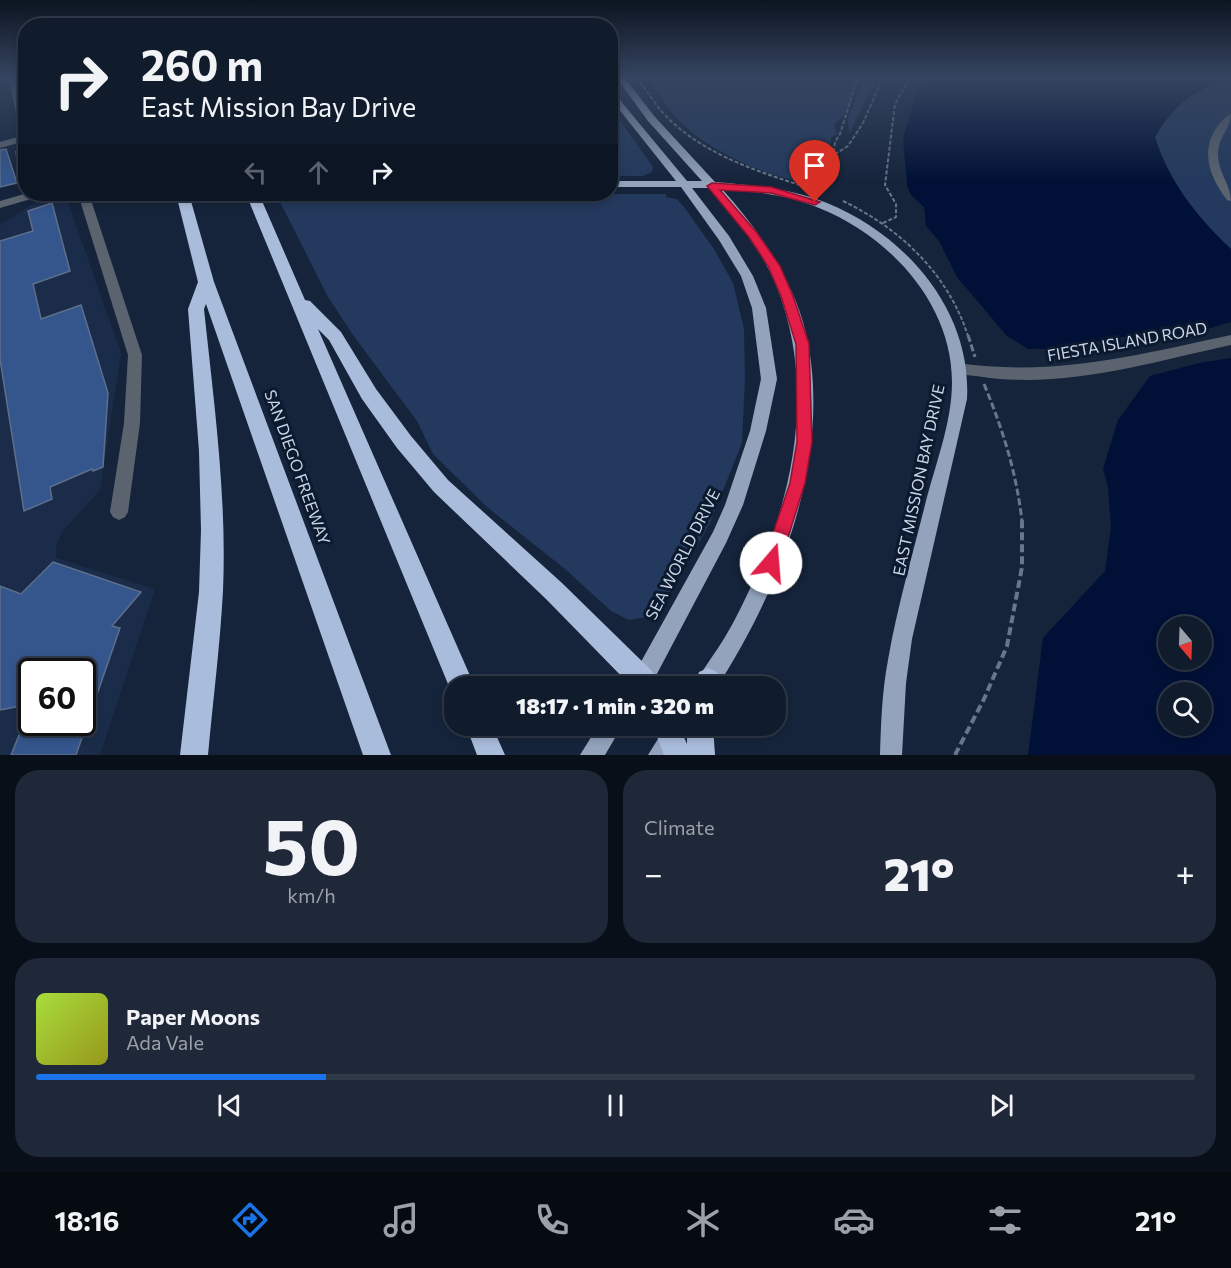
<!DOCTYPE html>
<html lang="en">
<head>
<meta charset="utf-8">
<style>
	body { margin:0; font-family:Commissioner,sans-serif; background:#1e2838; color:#f1f3f6; height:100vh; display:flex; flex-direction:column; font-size:22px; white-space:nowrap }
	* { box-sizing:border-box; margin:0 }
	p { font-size:20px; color:#9ca1a9 }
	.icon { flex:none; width:33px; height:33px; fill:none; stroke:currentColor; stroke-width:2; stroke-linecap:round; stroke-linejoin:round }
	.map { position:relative; height:755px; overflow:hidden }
	.side { display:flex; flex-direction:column; gap:15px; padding:15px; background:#090f18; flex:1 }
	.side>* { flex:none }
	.banner { position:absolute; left:18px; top:18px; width:600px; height:183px; border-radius:24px; box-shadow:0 3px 9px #0003,0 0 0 2px #303948; background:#101b2c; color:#f1f3f6; overflow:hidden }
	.needle { width:39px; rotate:161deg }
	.controls { position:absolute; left:1158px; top:616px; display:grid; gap:12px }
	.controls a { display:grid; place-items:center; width:54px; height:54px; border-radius:50%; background:#101b2c; box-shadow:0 3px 9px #0003,0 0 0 2px #303948; font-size:30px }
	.speed { position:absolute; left:18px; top:658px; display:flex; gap:12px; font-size:30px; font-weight:700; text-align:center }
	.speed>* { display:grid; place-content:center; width:78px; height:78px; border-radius:50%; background:#101b2c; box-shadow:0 3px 9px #0003,0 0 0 2px #303948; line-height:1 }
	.speed .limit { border:3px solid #111; border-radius:9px; background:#fff; color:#111 }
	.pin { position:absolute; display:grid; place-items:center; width:51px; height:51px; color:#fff; margin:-62px -26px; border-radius:50% 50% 50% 0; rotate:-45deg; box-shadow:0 0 6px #0007 }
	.pin .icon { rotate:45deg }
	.me { position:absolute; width:66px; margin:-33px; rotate:18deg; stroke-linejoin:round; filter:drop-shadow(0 0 4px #0008) }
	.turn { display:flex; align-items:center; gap:21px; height:126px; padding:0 24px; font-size:27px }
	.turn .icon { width:78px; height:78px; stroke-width:2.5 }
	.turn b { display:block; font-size:42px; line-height:51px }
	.lanes { display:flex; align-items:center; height:57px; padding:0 24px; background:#0003; justify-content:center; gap:30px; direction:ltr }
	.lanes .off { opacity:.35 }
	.big { font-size:45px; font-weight:800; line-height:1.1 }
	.side .tile { flex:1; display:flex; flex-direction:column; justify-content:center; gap:9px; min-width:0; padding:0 21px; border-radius:24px; background:#1e2838 }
	.side .dial { align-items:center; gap:0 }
	.dial b { font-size:78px; line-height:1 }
	.song { display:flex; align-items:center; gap:18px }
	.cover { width:72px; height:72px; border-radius:9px; background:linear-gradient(135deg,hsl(80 70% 55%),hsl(60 70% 35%)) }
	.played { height:6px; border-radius:3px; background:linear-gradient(90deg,#1a73e8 25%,#303948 25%) }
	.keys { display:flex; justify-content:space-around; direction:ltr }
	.heat { display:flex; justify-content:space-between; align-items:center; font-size:33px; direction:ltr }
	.side .tiles { flex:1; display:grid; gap:15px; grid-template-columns:1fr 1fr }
	.tile:last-child { grid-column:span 2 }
	.trip { position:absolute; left:444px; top:676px; width:342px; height:60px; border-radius:24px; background:#101b2c; box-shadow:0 3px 9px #0003,0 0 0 2px #303948; font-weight:800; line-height:60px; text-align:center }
	.tabs { display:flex; height:96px; justify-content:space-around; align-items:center; background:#060b12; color:#9ca1a9 }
	.tabs .icon { width:42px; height:42px }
	.tabs .selected { color:#1a73e8 }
	.tabs b { font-size:27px; color:#f1f3f6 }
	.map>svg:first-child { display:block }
	.built { fill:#1a2c49; fill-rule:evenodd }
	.green { fill:#23395d }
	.water { fill:#001036; fill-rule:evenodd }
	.building { fill:#34568d; stroke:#5d6f8a; stroke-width:1.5 }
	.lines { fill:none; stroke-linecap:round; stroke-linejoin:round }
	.path-far2 { stroke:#697689; stroke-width:2; stroke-dasharray:4 2; stroke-linecap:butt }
	.path-far1 { stroke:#697689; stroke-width:3; stroke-dasharray:7 3; stroke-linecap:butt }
	.path { stroke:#697689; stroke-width:4; stroke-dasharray:8 4; stroke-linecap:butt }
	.minor { fill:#5b636f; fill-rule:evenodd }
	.major { fill:#93a3bc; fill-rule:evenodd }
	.highway { fill:#a9bcdb; fill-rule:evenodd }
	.route { fill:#e11d48; stroke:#92132f; stroke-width:1.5 }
	.labels { text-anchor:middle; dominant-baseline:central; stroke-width:6; stroke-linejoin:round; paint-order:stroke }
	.street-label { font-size:16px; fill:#cbd5e5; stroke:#0c1a30 }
</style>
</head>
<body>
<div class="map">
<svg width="1231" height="755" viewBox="0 0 1231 755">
	<rect width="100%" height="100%" fill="#15243b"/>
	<path class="built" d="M 49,194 L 65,194 L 121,353 L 100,490 L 62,532 L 56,546 L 56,558 L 155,589 L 100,755 L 0,755 L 0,225 ZM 32,672 L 82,672 L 82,723 L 32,723 Z"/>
	<path class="green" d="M 647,77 L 856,77 L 849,109 L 834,125 L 837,134 L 831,137 C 831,161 820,155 806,169 L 808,183 C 766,177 701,148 674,115 C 664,103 656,89 647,77 Z
		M 861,77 L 877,77 L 849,134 L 848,117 L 860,91 Z
		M 1231,77 L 1231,249 C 1196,216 1169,182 1155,137 C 1177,101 1192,91 1231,77 Z
		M 611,108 L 653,167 L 652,172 L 643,176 L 611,176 Z
		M 294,194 L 666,194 L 666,197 L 677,199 L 684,207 L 714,249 L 733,283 L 744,329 L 745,378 L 742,443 L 709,525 L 669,594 L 646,617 L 629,620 L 611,611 L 565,569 L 487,507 L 433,454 L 417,421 L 353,335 L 328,297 L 277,196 Z"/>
	<path class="water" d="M 928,77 L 1231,77 C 1192,93 1177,100 1155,137 C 1169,182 1197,217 1231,249 L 1231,322 L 1178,338 L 1118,337 L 1060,349 L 1028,349 L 1007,336 L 957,277 L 939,241 L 926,226 L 924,207 L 911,195 L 907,185 L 903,139 L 915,97 Z
		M 1231,358 L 1231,755 L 1028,755 L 1043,638 L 1105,571 L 1111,527 L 1108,487 L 1103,469 L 1118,420 L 1150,376 L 1199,363 ZM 1168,627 L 1202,627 L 1202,660 L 1168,660 ZM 1168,693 L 1202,693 L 1202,726 L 1168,726 Z"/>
	<path class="building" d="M 6,149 L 17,183 L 0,187 L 0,150 Z
		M 52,203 L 70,271 L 33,284 L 41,319 L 81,305 L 108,393 L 103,467 L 93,471 L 92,469 L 50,487 L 52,499 L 24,511 L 0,359 L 0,241 L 33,231 L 28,211 Z
		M 53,562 L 141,592 L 112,626 L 120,628 L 76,755 L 11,755 L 24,723 L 82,723 L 82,672 L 32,672 L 32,704 L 0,710 L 0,586 L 21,594 Z"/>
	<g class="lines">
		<path class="path-far2" d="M 636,77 C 646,89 654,103 664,114 C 701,153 753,170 803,186
			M 814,188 L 833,161 L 835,142 L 840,134 L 858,77
			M 813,189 L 811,169 L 848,146 L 863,123 L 883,77
			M 843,201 C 901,229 948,274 968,336
			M 883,223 L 896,217 L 896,204 L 885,185 L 895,104 L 910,77"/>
		<path class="path-far1" d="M 968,335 L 975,357
			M 984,384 C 1003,430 1016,471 1022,521"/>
		<path class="path" d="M 955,755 L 984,699 L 1007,646 L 1022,567 L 1022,519"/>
		<path class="minor" d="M 4,77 L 14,77 L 17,80 L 26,115 L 26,141 L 0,148 L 0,142 L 21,136 L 9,81 Z
			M 1231,114 C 1231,128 1218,137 1218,155 C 1218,172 1231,185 1231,201 L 1227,200 C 1212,180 1200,155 1215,130 C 1219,124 1224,117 1231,114 Z
			M 26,145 L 26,188 L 21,185 L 15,151 Z
			M 26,191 L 26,194 L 33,194 L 31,199 L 0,208 L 0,201 L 21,195 Z
			M 78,194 L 89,194 L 142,355 L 140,423 L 128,512 L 125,517 L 119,520 L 113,517 L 110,512 L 124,423 L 128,355 Z
			M 1231,335 L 1231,345 C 1148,363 1061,390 976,376 C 967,375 955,375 951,368 L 958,363 C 1055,377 1137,355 1231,335 Z"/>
		<path class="major" d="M 616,77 L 624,77 L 655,117 L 715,182 C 753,185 792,189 827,203 C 906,235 972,311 967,399 L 912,639 L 906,683 L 902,755 L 880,755 C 881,723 882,691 888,660 C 897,608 912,557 925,505 C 935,465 952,423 952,382 C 952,303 889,236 819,208 C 789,195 754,191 722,189 C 759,230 793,279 806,333 C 833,454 782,586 717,687 L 694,687 C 702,669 715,654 725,637 C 736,619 745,599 754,580 C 796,489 815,381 776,285 C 761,249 735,217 709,188 L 692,188 L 729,236 L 753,276 L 766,308 L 777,379 L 766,431 L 743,505 L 726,543 L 650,687 L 627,687 L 713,532 L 725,505 L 750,431 L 761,379 L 752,308 L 741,276 L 719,240 L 681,187 L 610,187 L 610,181 L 676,181 L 610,98 L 610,88 L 687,181 L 702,181 L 648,121 Z
			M 598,726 L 622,726 L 605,755 L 580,755 Z
			M 666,726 L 691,726 L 673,755 L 648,755 Z"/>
		<path class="highway" d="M 176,194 L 189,194 L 214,282 L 391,755 L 363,755 L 206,304 L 204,309 C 214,403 227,497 223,591 C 220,646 213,701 208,755 L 180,755 L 199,592 L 201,530 L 199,451 L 188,309 L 198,282 Z
			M 246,194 L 259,194 L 305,300 L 310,301 L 341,332 L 376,389 L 411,436 L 448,480 L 562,583 L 652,671 L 660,687 L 632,687 L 546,599 L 434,492 L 397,448 L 362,399 L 329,340 L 318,329 L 475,687 L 454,687 L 453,696 Z
			M 708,668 L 717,672 L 721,681 L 720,687 L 694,687 L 699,672 Z
			M 466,726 L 492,726 L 505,755 L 477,755 Z
			M 653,726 L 679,726 L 687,744 L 687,726 L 713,726 L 715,755 L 664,755 Z"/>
	</g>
	<linearGradient id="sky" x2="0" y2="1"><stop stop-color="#0c1420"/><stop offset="0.42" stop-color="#354560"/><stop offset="1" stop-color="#354560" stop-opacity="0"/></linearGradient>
	<rect width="1231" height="183" fill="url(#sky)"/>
	<path class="route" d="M 712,183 L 771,187 L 820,202 L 815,205 L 771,193 L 720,190 L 757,233 L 780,266 L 793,296 L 809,344 L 812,442 L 805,483 L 780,563 L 777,569 L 771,571 L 765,569 L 763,563 L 790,483 L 797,442 L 796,344 L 781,296 L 768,266 L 749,237 L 707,186 Z"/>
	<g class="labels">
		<g class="street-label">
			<text transform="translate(1127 341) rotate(-10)">FIESTA ISLAND ROAD</text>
			<text transform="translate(298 467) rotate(70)">SAN DIEGO FREEWAY</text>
			<text transform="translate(918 480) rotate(-78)">EAST MISSION BAY DRIVE</text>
			<text transform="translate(682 554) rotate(-63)">SEA WORLD DRIVE</text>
		</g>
	</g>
</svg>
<div class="controls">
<a><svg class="needle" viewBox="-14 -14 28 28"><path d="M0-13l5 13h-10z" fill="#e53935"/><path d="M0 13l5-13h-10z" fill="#9ca1a9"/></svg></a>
<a><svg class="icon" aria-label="search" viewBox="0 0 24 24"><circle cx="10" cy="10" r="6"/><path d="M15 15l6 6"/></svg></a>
</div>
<div class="speed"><div class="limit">60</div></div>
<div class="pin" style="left:815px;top:202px;background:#d93025"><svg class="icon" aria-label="arrive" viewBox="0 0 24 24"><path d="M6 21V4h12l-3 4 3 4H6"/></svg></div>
<svg class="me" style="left:771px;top:563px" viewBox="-20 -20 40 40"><circle r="19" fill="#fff"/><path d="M0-13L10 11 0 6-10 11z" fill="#e11d48"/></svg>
<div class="trip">18:17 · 1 min · 320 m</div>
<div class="banner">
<div class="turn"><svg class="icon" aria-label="right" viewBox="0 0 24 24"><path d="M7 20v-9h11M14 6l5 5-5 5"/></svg><div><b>260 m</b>East Mission Bay Drive</div></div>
<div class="lanes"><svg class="icon off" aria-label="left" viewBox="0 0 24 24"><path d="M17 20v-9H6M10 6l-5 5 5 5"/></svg><svg class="icon off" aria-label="ahead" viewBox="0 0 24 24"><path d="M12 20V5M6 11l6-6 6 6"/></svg><svg class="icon" aria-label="right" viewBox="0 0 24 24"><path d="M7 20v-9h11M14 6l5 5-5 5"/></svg></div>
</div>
</div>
<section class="side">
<div class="tiles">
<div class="tile dial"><b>50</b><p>km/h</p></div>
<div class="tile"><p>Climate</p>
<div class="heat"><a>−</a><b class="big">21°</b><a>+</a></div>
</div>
<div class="tile">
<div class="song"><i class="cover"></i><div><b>Paper Moons</b><p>Ada Vale</p></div></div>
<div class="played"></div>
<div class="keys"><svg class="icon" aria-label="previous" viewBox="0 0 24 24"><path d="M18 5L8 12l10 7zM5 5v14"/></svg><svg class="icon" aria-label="pause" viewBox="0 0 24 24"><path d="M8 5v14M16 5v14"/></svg><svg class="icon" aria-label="next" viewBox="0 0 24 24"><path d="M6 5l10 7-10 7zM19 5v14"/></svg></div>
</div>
</div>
</section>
<nav class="tabs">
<b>18:16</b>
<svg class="icon selected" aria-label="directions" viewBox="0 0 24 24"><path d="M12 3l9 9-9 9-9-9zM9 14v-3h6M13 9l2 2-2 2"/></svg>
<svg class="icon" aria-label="music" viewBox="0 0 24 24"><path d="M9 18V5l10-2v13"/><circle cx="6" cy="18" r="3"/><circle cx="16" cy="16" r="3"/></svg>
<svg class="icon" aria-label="phone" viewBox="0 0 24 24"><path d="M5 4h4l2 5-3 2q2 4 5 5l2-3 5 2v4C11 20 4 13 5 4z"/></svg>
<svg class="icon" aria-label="climate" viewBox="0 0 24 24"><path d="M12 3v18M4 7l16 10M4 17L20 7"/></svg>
<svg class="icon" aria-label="car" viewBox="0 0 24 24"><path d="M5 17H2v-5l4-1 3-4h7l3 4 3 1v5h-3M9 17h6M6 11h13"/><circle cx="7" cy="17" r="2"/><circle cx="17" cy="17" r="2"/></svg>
<svg class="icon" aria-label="filters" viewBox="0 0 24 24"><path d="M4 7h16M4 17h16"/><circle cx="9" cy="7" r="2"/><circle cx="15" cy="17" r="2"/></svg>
<b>21°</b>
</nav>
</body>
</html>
